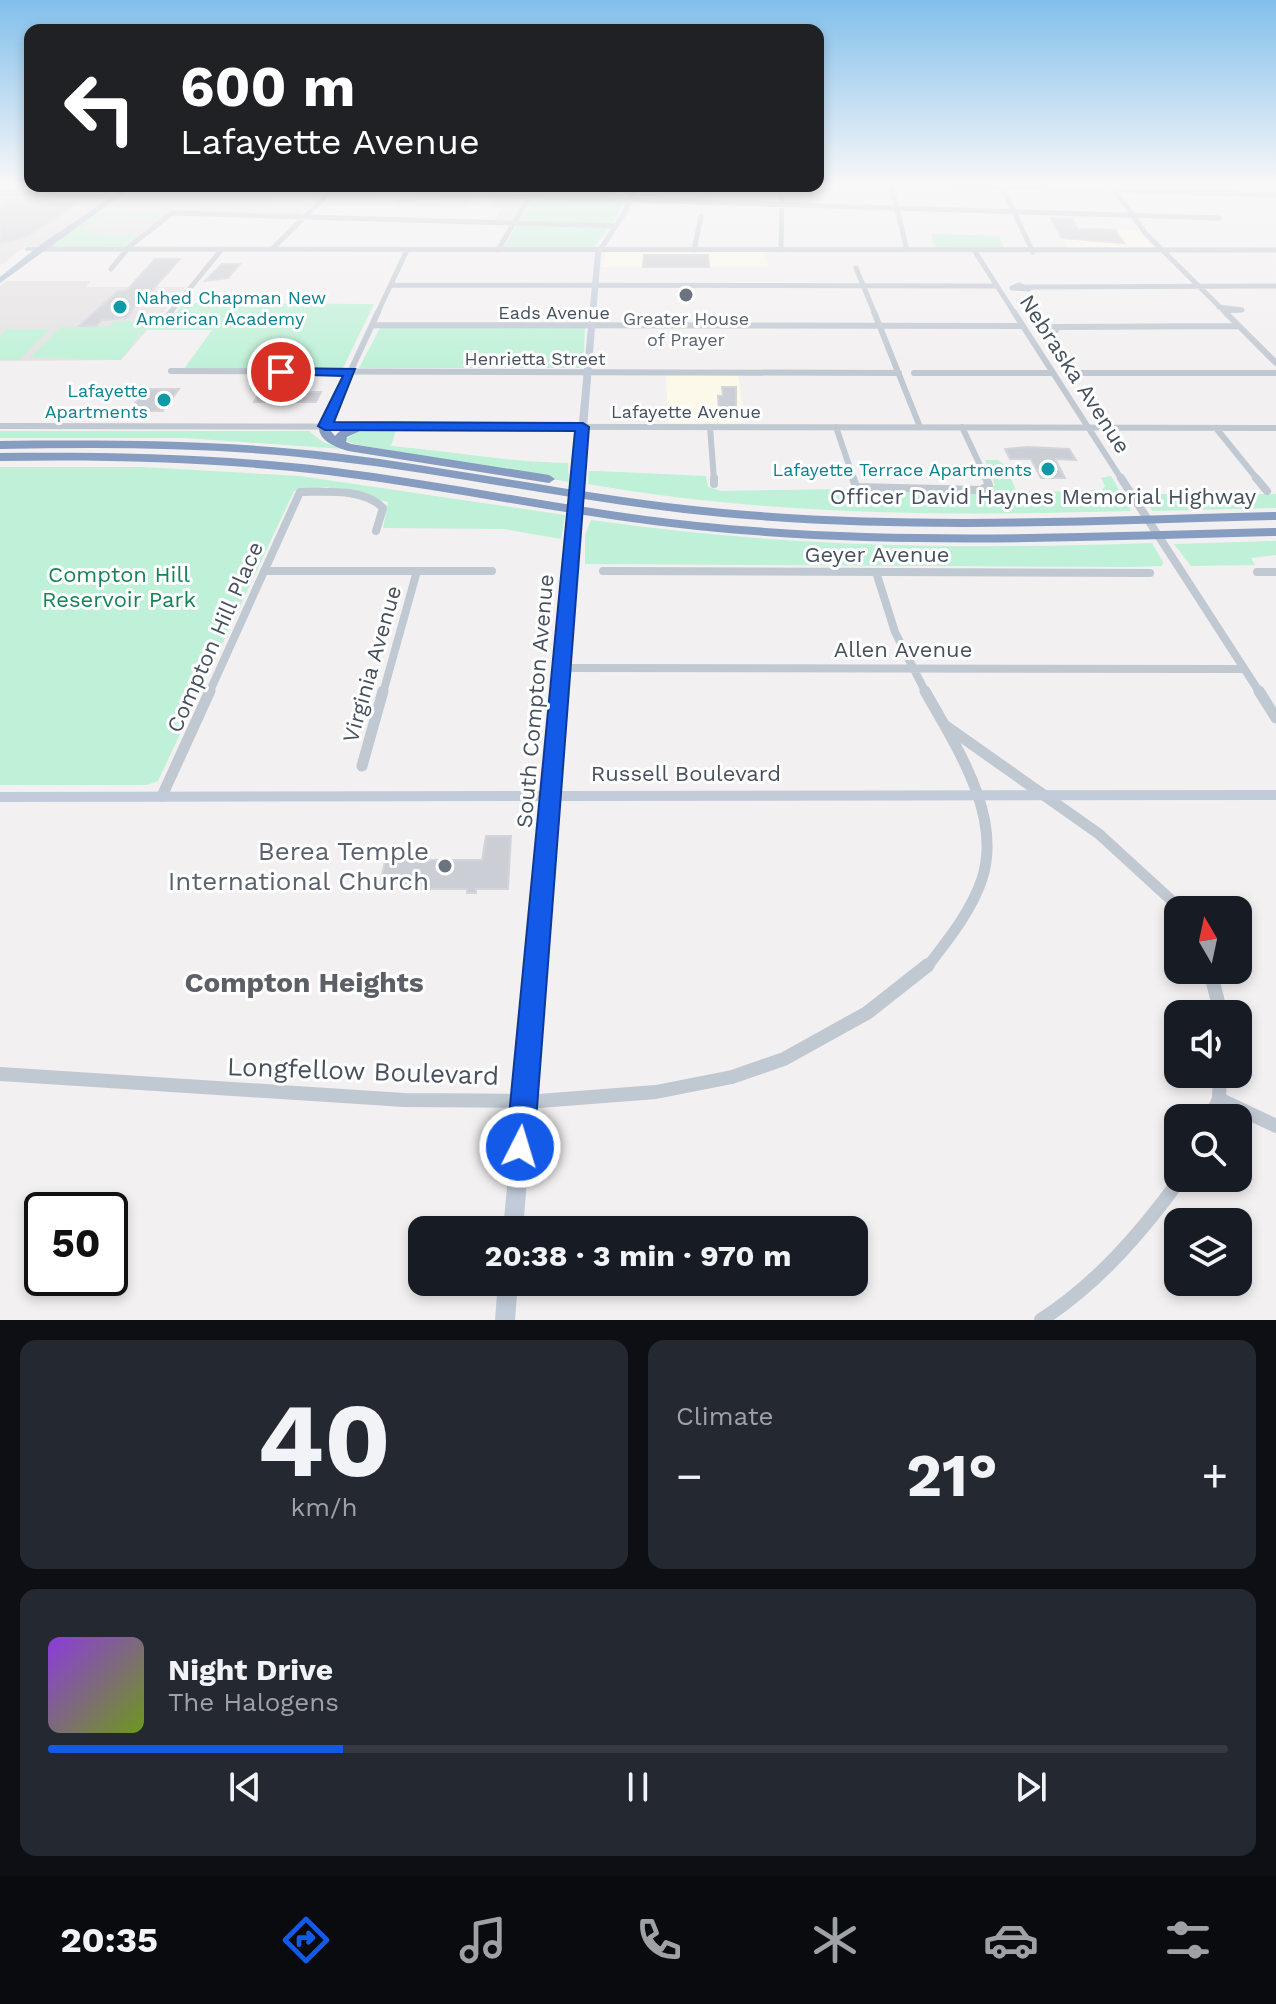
<!DOCTYPE html>
<html lang="en">
<head>
<meta charset="utf-8">
<style>
	body { margin:0; font-family:"Work Sans",sans-serif; background:#242831; color:#f1f3f6; height:100vh; display:flex; flex-direction:column; font-size:30px; white-space:nowrap }
	* { box-sizing:border-box; margin:0 }
	p { font-size:26px; color:#9ea1a6 }
	.icon { flex:none; width:44px; height:44px; fill:none; stroke:currentColor; stroke-width:2; stroke-linecap:round; stroke-linejoin:round }
	.map { position:relative; height:1320px; overflow:hidden }
	.drawer { display:flex; flex-direction:column; gap:20px; padding:20px; background:#0d0f14; flex:1 }
	.drawer>* { flex:none }
	.banner { position:absolute; left:24px; top:24px; width:800px; height:168px; border-radius:16px; box-shadow:0 4px 12px #0003; background:#202124; color:#fff; overflow:hidden }
	.needle { width:52px; rotate:351deg }
	.tools { position:absolute; left:1164px; top:896px; display:grid; gap:16px }
	.tools a { display:grid; place-items:center; width:88px; height:88px; border-radius:16px; background:#171b24; box-shadow:0 4px 12px #0003; font-size:40px }
	.speed { position:absolute; left:24px; top:1192px; display:flex; gap:16px; font-size:40px; font-weight:700; text-align:center }
	.speed>* { display:grid; place-content:center; width:104px; height:104px; border-radius:50%; background:#171b24; box-shadow:0 4px 12px #0003; line-height:1 }
	.speed .limit { border:4px solid #111; border-radius:12px; background:#fff; color:#111 }
	.pin { position:absolute; display:grid; place-items:center; width:68px; height:68px; color:#fff; margin:-34px; border:4px solid #fff; border-radius:50%; box-shadow:0 2px 8px #0007 }
	.me { position:absolute; width:88px; margin:-44px; rotate:5deg; stroke-linejoin:round; filter:drop-shadow(0 0 6px #0008) }
	.turn { display:flex; align-items:center; gap:28px; height:168px; padding:0 24px; font-size:36px }
	.turn .icon { width:104px; height:104px; stroke-width:2.5 }
	.turn b { display:block; font-size:56px; line-height:68px }
	.big { font-size:60px; font-weight:700; line-height:1.1 }
	.drawer .widget { flex:1; display:flex; flex-direction:column; justify-content:center; gap:12px; min-width:0; padding:0 28px; border-radius:16px; background:#242831 }
	.drawer .dial { align-items:center; gap:0 }
	.dial b { font-size:104px; line-height:1 }
	.song { display:flex; align-items:center; gap:24px }
	.cover { width:96px; height:96px; border-radius:12px; background:linear-gradient(135deg,hsl(270 70% 55%),hsl(80 70% 35%)) }
	.played { height:8px; border-radius:4px; background:linear-gradient(90deg,#145ae8 25%,#363941 25%) }
	.keys { display:flex; justify-content:space-around; direction:ltr }
	.heat { display:flex; justify-content:space-between; align-items:center; font-size:44px; direction:ltr }
	.drawer .tiles { flex:1; display:grid; gap:20px; grid-template-columns:1fr 1fr }
	.widget:last-child { grid-column:span 2 }
	.trip { position:absolute; left:408px; top:1216px; width:460px; height:80px; border-radius:16px; background:#171b24; box-shadow:0 4px 12px #0003; font-weight:700; line-height:80px; text-align:center }
	.tabs { display:flex; height:128px; justify-content:space-around; align-items:center; background:#090b0e; color:#9ea1a6 }
	.tabs .icon { width:56px; height:56px }
	.tabs .active { color:#145ae8 }
	.tabs b { font-size:36px; color:#f1f3f6 }
	.map>svg:first-child { display:block }
	.commercial { fill:#fdf9ea }
	.education { fill:#e3e1e2 }
	.green { fill:#bef1d7 }
	.building { fill:#ccced5; stroke:#d4d5db; stroke-width:2 }
	.lines { fill:none; stroke-linecap:round; stroke-linejoin:round }
	.minor-far4 { stroke:#c0c8d2; stroke-width:5 }
	.minor-far3 { stroke:#c0c8d2; stroke-width:6 }
	.minor-far2 { stroke:#c0c8d2; stroke-width:8 }
	.minor-far1 { stroke:#c0c8d2; stroke-width:11 }
	.minor { stroke:#c0c8d2; stroke-width:14 }
	.tertiary { fill:#c0c8d2; fill-rule:evenodd }
	.secondary { fill:#c2cbd9; fill-rule:evenodd }
	.primary { fill:#afbccf; fill-rule:evenodd }
	.motorway { fill:#869cc0; fill-rule:evenodd }
	.route { fill:#145ae8; stroke:#0d3a97; stroke-width:2 }
	.worship-dot { fill:#6b7280; stroke:#fff; stroke-width:3 }
	.culture-dot { fill:#0f9aa8; stroke:#fff; stroke-width:3 }
	.labels { text-anchor:middle; dominant-baseline:central; stroke-width:6; stroke-linejoin:round; paint-order:stroke }
	.far-culture-label { font-size:18px; fill:#0d838f; stroke:#fff; text-anchor:end }
	.far-street-label { font-size:18px; fill:#47515e; stroke:#fff }
	.far-worship-label { font-size:18px; fill:#5b616d; stroke:#fff }
	.street-label { font-size:22px; fill:#47515e; stroke:#fff }
	.park-label { font-size:22px; fill:#158257; stroke:#fff }
	.near-worship-label { font-size:26px; fill:#5b616d; stroke:#fff; text-anchor:end }
	.near-street-label { font-size:26px; fill:#47515e; stroke:#fff }
	.near-neighbourhood-label { font-size:28px; font-weight:bold; fill:#5c5f65; stroke:#fff }
</style>
</head>
<body>
<div class="map">
<svg width="1276" height="1320" viewBox="0 0 1276 1320">
	<rect width="100%" height="100%" fill="#f2f0f0"/>
	<path class="commercial" d="M 1074,229 L 1139,231 L 1154,248 L 1068,248 L 1060,235 L 1076,235 Z
		M 605,252 L 764,252 L 768,267 L 601,267 Z
		M 666,375 L 738,375 L 745,423 L 668,423 Z"/>
	<path class="education" d="M 0,185 L 30,186 L 630,186 L 585,211 L 620,213 L 594,247 L 504,247 L 518,222 L 494,221 L 501,209 L 487,208 L 494,198 L 475,197 L 467,207 L 395,205 L 406,192 L 284,190 L 271,204 L 312,204 L 299,215 L 171,211 L 125,246 L 25,247 L 0,266 Z
		M 6,281 L 91,281 L 86,287 L 185,287 L 121,360 L 0,361 L 0,286 Z"/>
	<path class="green" d="M 337,186 L 565,186 L 591,187 L 586,199 Z
		M 533,199 L 622,202 L 623,203 L 611,224 L 522,220 Z
		M 111,211 L 168,213 L 162,217 L 105,214 L 81,230 L 101,232 L 97,235 L 139,235 L 125,246 L 52,245 L 99,213 Z
		M 517,224 L 609,228 L 593,246 L 506,246 Z
		M 931,234 L 999,236 L 1004,248 L 935,248 Z
		M 184,303 L 374,304 L 343,368 L 184,369 L 212,330 L 147,330 L 159,318 L 171,318 Z
		M 115,321 L 141,321 L 138,326 L 148,326 L 120,360 L 30,357 L 61,327 L 111,326 Z
		M 380,328 L 585,328 L 583,368 L 359,368 Z
		M 7,329 L 50,329 L 19,360 L 0,360 L 0,336 Z
		M 396,430 L 391,446 C 450,451 508,462 568,463 L 569,482 L 354,444 L 345,440 L 358,431 Z
		M 0,431 L 309,431 L 323,442 L 343,449 L 184,438 L 0,438 Z
		M 985,460 L 998,460 L 1006,466 L 1017,493 L 1102,490 L 1105,486 L 1101,478 L 1111,476 L 1131,511 C 946,516 771,516 588,484 L 589,471 L 597,471 L 706,476 L 708,487 L 721,491 L 846,489 L 860,492 L 982,493 L 995,485 Z
		M 0,467 L 142,467 L 300,476 L 565,515 L 561,539 L 504,529 L 383,528 L 388,502 L 327,487 L 294,491 L 158,781 L 147,785 L 0,785 Z
		M 1142,494 L 1276,494 L 1276,508 L 1152,511 Z
		M 591,520 C 778,547 963,550 1152,543 L 1163,562 L 1162,566 L 1129,567 L 585,564 L 585,535 Z
		M 1276,541 L 1276,555 L 1251,558 L 1255,565 L 1191,566 L 1174,544 Z"/>
	<path class="building" d="M 14,199 L 82,201 L 25,238 L 0,243 L 0,207 Z
		M 1051,218 L 1072,219 L 1078,229 L 1115,230 L 1124,243 L 1062,238 Z
		M 644,255 L 708,255 L 709,267 L 643,267 Z
		M 155,259 L 180,259 L 149,294 L 143,294 L 127,318 L 102,320 L 96,326 L 79,326 L 118,291 L 126,291 Z
		M 222,264 L 240,264 L 228,278 L 205,281 Z
		M 284,378 L 282,382 L 304,383 L 299,392 L 321,392 L 316,402 L 254,402 L 261,389 L 251,389 L 257,379 Z
		M 722,387 L 736,387 L 736,412 L 719,411 L 718,396 L 723,396 Z
		M 146,389 L 179,389 L 163,411 L 129,411 Z
		M 1028,447 L 1069,449 L 1076,460 L 1055,459 L 1065,478 L 1041,478 L 1031,459 L 1010,459 L 1005,449 Z
		M 486,836 L 511,836 L 508,889 L 476,889 L 476,893 L 467,893 L 467,889 L 409,889 L 410,883 L 380,883 L 386,857 L 424,853 L 423,860 L 482,860 Z"/>
	<g class="lines">
		<path class="minor-far4" d="M 891,185 L 907,250
			M 935,185 L 1103,190
			M 1001,185 L 1033,252
			M 1111,185 L 1146,234 L 1227,314
			M 1115,190 L 1276,195
			M 0,193 L 115,197
			M 39,249 L 1276,250
			M 272,249 L 330,192 L 336,191 L 1219,218
			M 498,250 L 529,197
			M 694,250 L 701,217
			M 781,250 L 782,186
			M 974,250 L 1015,314
			M 856,268 L 875,314
			M 111,269 L 130,246 L 172,213 L 616,226
			M 391,285 L 997,286
			M 1019,285 L 1029,289 L 1012,288 Z
			M 1027,287 L 1276,286
			M 1219,307 L 1242,310 L 1224,311
			M 169,314 L 222,249
			M 377,314 L 407,250"/>
		<path class="minor-far3" d="M 874,312 L 920,427
			M 1014,312 L 1122,480
			M 1225,312 L 1276,363
			M 166,318 L 171,312
			M 372,325 L 1023,326
			M 1044,325 L 1056,330 L 1043,330 L 1040,327 Z
			M 1054,327 L 1238,326
			M 171,371 L 899,373
			M 914,373 L 1053,373
			M 1072,373 L 1276,373
			M 0,426 L 1276,428
			M 325,426 L 378,312
			M 710,427 L 714,480
			M 836,427 L 854,480
			M 962,427 L 987,480
			M 1216,428 L 1258,480"/>
		<path class="minor-far2" d="M 714,478 L 714,484
			M 853,478 L 856,487 L 981,490 L 989,485 L 986,478
			M 1121,478 L 1260,693
			M 1256,478 L 1267,491
			M 264,571 L 492,571
			M 603,571 L 1150,573
			M 876,572 L 895,632 L 926,693
			M 1257,572 L 1276,572
			M 562,668 L 1244,669
			M 209,693 L 300,492 C 326,492 364,488 383,508 L 376,531
			M 383,693 L 417,571"/>
		<path class="minor-far1" d="M 925,691 C 955,745 1003,815 982,879 C 971,912 947,941 927,967
			M 1259,691 L 1276,718
			M 946,726 L 1099,834 L 1182,910
			M 362,766 L 383,691
			M 162,796 L 210,691"/>
		<path class="minor" d="M 1210,970 L 1221,1014
			M 0,1074 L 404,1100 L 539,1101 L 656,1092 L 732,1077 L 784,1059 L 867,1013 L 928,965
			M 1219,1099 L 1276,1126
			M 1210,1118 L 1219,1099 L 1220,1074
			M 1041,1320 C 1097,1284 1142,1232 1181,1178"/>
		<path class="tertiary" d="M 39,247 L 42,249 L 41,250 L 27,251 L 24,249 L 27,247 Z"/>
		<path class="secondary" d="M 632,186 L 638,186 L 628,212 L 601,253 L 558,791 L 1276,790 L 1276,800 L 557,801 L 523,1230 L 503,1230 L 543,801 L 0,802 L 0,792 L 544,791 L 595,253 L 622,212 Z
			M 498,1282 L 518,1282 L 515,1320 L 495,1320 Z"/>
		<path class="primary" d="M 127,186 L 134,186 L 0,283 L 0,277 L 40,245 Z"/>
		<path class="motorway" d="M 325,422 L 329,423 L 330,430 L 335,436 C 340,429 355,422 364,423 L 364,429 L 347,437 L 346,442 L 351,444 L 549,475 L 555,479 L 549,483 L 348,451 C 336,447 318,441 319,426 Z
			M 0,441 C 111,440 223,440 334,453 C 464,469 592,497 723,509 C 907,526 1092,517 1276,512 L 1276,520 C 1092,525 907,534 723,517 C 592,505 464,476 334,461 C 223,447 111,447 0,449 Z
			M 0,453 C 109,452 219,454 328,467 C 451,482 573,509 697,522 C 889,542 1083,533 1276,528 L 1276,536 C 1083,541 889,550 697,530 C 573,517 451,490 328,475 C 219,462 109,459 0,461 Z"/>
	</g>
	<linearGradient id="sky" x2="0" y2="1"><stop stop-color="#82bfeb"/><stop offset="0.5" stop-color="#f9f8f8"/><stop offset="1" stop-color="#f9f8f8" stop-opacity="0"/></linearGradient>
	<rect width="1276" height="370" fill="url(#sky)"/>
	<path class="route" d="M 281,368 L 355,369 L 334,422 L 583,423 L 589,427 L 534,1147 L 530,1156 L 520,1160 L 510,1156 L 506,1147 L 575,431 L 325,430 L 318,426 L 343,376 L 276,374 L 274,372 Z"/>
	<g class="worship-dot">
		<circle cx="686" cy="295" r="8"/>
		<circle cx="445" cy="866" r="8"/>
	</g>
	<g class="culture-dot">
		<circle cx="120" cy="307" r="8"/>
		<circle cx="164" cy="400" r="8"/>
		<circle cx="1048" cy="469" r="8"/>
	</g>
	<g class="labels">
		<g class="far-culture-label">
			<text x="136" y="297" text-anchor="start">Nahed Chapman New<tspan x="136" dy="21">American Academy</tspan></text>
			<text x="148" y="390">Lafayette<tspan x="148" dy="21">Apartments</tspan></text>
			<text x="1032" y="469">Lafayette Terrace Apartments</text>
		</g>
		<g class="far-street-label">
			<text x="554" y="312">Eads Avenue</text>
			<text x="535" y="358">Henrietta Street</text>
			<text x="686" y="411">Lafayette Avenue</text>
		</g>
		<g class="far-worship-label">
			<text x="686" y="318">Greater House<tspan x="686" dy="21">of Prayer</tspan></text>
		</g>
		<g class="street-label">
			<text transform="translate(1075 374) rotate(57)">Nebraska Avenue</text>
			<text x="1043" y="496">Officer David Haynes Memorial Highway</text>
			<text x="877" y="554">Geyer Avenue</text>
			<text transform="translate(215 637) rotate(-66)">Compton Hill Place</text>
			<text x="903" y="649">Allen Avenue</text>
			<text transform="translate(372 664) rotate(-74)">Virginia Avenue</text>
			<text transform="translate(535 701) rotate(-85)">South Compton Avenue</text>
			<text x="686" y="773">Russell Boulevard</text>
		</g>
		<g class="park-label">
			<text x="119" y="574">Compton Hill<tspan x="119" dy="25">Reservoir Park</tspan></text>
		</g>
		<g class="near-worship-label">
			<text x="429" y="851">Berea Temple<tspan x="429" dy="30">International Church</tspan></text>
		</g>
		<g class="near-street-label">
			<text transform="translate(363 1071) rotate(2)">Longfellow Boulevard</text>
		</g>
		<g class="near-neighbourhood-label">
			<text x="304" y="982">Compton Heights</text>
		</g>
	</g>
</svg>
<div class="tools">
<a><svg class="needle" viewBox="-14 -14 28 28"><path d="M0-13l5 13h-10z" fill="#e53935"/><path d="M0 13l5-13h-10z" fill="#9ea1a6"/></svg></a>
<a><svg class="icon" aria-label="sound" viewBox="0 0 24 24"><path d="M4 9h4l5-4v14l-5-4H4zM17 9q2 3 0 6"/></svg></a>
<a><svg class="icon" aria-label="search" viewBox="0 0 24 24"><circle cx="10" cy="10" r="6"/><path d="M15 15l6 6"/></svg></a>
<a><svg class="icon" aria-label="layers" viewBox="0 0 24 24"><path d="M12 4l9 5-9 5-9-5zM3 14l9 5 9-5"/></svg></a>
</div>
<div class="speed"><div class="limit">50</div></div>
<div class="pin" style="left:281px;top:372px;background:#d93025"><svg class="icon" aria-label="arrive" viewBox="0 0 24 24"><path d="M6 21V4h12l-3 4 3 4H6"/></svg></div>
<svg class="me" style="left:520px;top:1147px" viewBox="-20 -20 40 40"><circle r="17" fill="#145ae8" stroke="#fff" stroke-width="3"/><path d="M0-11L8 9 0 5-8 9z" fill="#fff"/></svg>
<div class="trip">20:38 · 3 min · 970 m</div>
<div class="banner">
<div class="turn"><svg class="icon" aria-label="left" viewBox="0 0 24 24"><path d="M17 20v-9H6M10 6l-5 5 5 5"/></svg><div><b>600 m</b>Lafayette Avenue</div></div>
</div>
</div>
<section class="drawer">
<div class="tiles">
<div class="widget dial"><b>40</b><p>km/h</p></div>
<div class="widget"><p>Climate</p>
<div class="heat"><a>−</a><b class="big">21°</b><a>+</a></div>
</div>
<div class="widget">
<div class="song"><i class="cover"></i><div><b>Night Drive</b><p>The Halogens</p></div></div>
<div class="played"></div>
<div class="keys"><svg class="icon" aria-label="previous" viewBox="0 0 24 24"><path d="M18 5L8 12l10 7zM5 5v14"/></svg><svg class="icon" aria-label="pause" viewBox="0 0 24 24"><path d="M8 5v14M16 5v14"/></svg><svg class="icon" aria-label="next" viewBox="0 0 24 24"><path d="M6 5l10 7-10 7zM19 5v14"/></svg></div>
</div>
</div>
</section>
<nav class="tabs">
<b>20:35</b>
<svg class="icon active" aria-label="directions" viewBox="0 0 24 24"><path d="M12 3l9 9-9 9-9-9zM9 14v-3h6M13 9l2 2-2 2"/></svg>
<svg class="icon" aria-label="music" viewBox="0 0 24 24"><path d="M9 18V5l10-2v13"/><circle cx="6" cy="18" r="3"/><circle cx="16" cy="16" r="3"/></svg>
<svg class="icon" aria-label="phone" viewBox="0 0 24 24"><path d="M5 4h4l2 5-3 2q2 4 5 5l2-3 5 2v4C11 20 4 13 5 4z"/></svg>
<svg class="icon" aria-label="climate" viewBox="0 0 24 24"><path d="M12 3v18M4 7l16 10M4 17L20 7"/></svg>
<svg class="icon" aria-label="car" viewBox="0 0 24 24"><path d="M5 17H2v-5l4-1 3-4h7l3 4 3 1v5h-3M9 17h6M6 11h13"/><circle cx="7" cy="17" r="2"/><circle cx="17" cy="17" r="2"/></svg>
<svg class="icon" aria-label="filters" viewBox="0 0 24 24"><path d="M4 7h16M4 17h16"/><circle cx="9" cy="7" r="2"/><circle cx="15" cy="17" r="2"/></svg>
</nav>
</body>
</html>
